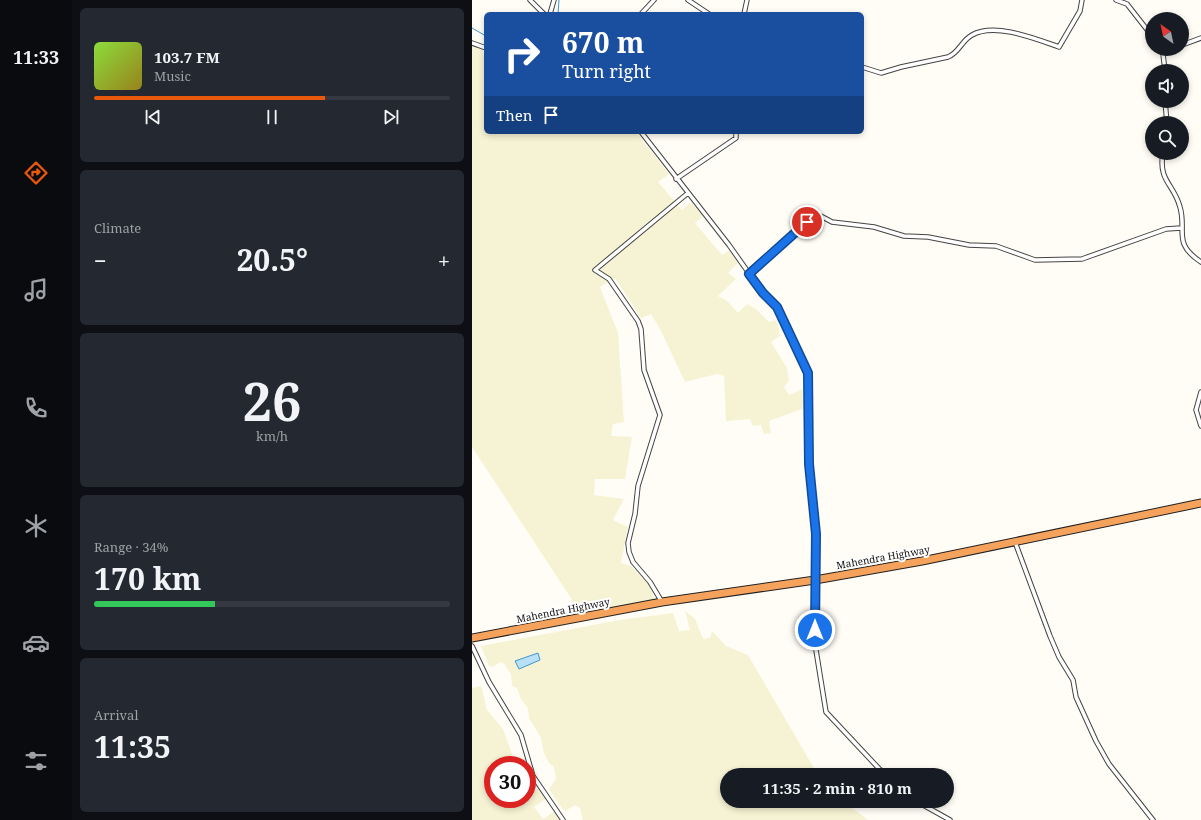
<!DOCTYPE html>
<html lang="en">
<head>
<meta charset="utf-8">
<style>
	body { margin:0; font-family:"Noto Serif",serif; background:#242831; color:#f1f3f6; height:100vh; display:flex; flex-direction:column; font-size:15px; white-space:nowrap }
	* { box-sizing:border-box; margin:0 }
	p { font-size:13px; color:#9ea1a6 }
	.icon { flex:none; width:22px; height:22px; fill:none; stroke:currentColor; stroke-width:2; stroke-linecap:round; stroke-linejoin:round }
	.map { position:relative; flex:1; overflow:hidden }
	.drawer { display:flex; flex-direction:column; gap:8px; padding:8px; background:#0d0f14; width:400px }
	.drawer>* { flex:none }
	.hud { position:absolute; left:12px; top:12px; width:380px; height:122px; border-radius:6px; box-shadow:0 2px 6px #0003; background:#1a4fa0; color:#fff; overflow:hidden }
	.needle { width:26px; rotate:327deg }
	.fabs { position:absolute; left:673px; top:12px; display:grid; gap:8px }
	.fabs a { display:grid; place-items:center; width:44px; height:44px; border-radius:50%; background:#171b24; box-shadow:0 2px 6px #0003; font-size:20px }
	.speed { position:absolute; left:12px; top:756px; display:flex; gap:8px; font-size:20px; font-weight:700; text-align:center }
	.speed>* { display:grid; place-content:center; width:52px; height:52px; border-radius:50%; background:#171b24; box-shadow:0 2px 6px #0003; line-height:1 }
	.speed .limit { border:6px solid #d22; background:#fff; color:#111 }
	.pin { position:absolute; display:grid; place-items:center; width:34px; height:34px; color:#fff; margin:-17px; border:2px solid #fff; border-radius:50%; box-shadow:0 1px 4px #0007 }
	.me { position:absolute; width:44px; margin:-22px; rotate:0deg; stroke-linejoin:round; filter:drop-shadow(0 0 3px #0008) }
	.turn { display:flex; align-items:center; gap:14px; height:84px; padding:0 12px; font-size:18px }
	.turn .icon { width:52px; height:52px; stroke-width:2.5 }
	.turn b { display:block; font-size:28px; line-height:34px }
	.then { display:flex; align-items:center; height:38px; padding:0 12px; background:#0003; gap:8px; font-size:15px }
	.big { font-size:30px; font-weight:700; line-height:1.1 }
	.drawer .tile { flex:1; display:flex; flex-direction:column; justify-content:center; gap:6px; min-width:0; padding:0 14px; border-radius:6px; background:#242831 }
	.drawer .dial { align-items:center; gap:0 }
	.dial b { font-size:52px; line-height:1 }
	.song { display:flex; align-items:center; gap:12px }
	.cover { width:48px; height:48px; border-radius:6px; background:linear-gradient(135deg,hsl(90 70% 55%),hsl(50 70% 35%)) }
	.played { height:4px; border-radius:2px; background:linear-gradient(90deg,#ea580c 65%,#363941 65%) }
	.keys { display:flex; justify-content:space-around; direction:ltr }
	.heat { display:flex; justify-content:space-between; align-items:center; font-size:22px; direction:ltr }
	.charge { height:6px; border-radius:3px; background:linear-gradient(90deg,#34c759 34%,#363941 0) }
	.trip { position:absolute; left:248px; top:768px; width:234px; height:40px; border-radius:20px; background:#171b24; box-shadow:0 2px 6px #0003; font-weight:700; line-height:40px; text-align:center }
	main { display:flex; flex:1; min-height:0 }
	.dock { display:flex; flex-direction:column; width:72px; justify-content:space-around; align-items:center; background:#090b0e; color:#9ea1a6 }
	.dock .icon { width:28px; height:28px }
	.dock .current { color:#ea580c }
	.dock b { font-size:18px; color:#f1f3f6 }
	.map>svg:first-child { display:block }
	.farmland { fill:#f6f3d4 }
	.water { fill:#b9e0f7; stroke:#3f96cf }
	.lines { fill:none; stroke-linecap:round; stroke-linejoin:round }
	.stream { stroke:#3f96cf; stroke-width:1 }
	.street-casing { stroke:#444; stroke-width:5.5 }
	.highway-casing { stroke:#222; stroke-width:9 }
	.street { stroke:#fff; stroke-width:3.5 }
	.highway { stroke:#f5a25d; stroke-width:7 }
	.route-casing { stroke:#114b97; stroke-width:10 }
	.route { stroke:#1a73e8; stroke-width:7 }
	.labels { text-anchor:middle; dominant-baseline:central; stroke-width:4; stroke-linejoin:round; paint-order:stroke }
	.street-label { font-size:10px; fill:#111; stroke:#fff }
</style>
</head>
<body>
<main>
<nav class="dock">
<b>11:33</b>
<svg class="icon current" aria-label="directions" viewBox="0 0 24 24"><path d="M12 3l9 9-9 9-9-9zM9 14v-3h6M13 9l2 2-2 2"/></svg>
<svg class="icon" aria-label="music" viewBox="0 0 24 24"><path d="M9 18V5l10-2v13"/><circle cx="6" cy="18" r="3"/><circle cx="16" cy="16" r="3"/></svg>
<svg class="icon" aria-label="phone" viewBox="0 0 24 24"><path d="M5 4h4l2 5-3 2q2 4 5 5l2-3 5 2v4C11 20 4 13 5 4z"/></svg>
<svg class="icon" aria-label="climate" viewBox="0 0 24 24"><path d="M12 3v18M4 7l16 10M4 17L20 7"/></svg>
<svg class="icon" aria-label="car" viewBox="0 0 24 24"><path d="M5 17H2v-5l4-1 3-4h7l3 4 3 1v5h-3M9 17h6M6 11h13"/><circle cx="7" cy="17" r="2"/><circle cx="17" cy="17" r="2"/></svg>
<svg class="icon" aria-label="filters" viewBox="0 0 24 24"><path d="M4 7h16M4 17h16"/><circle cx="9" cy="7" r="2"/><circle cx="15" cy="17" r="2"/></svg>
</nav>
<section class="drawer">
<div class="tile">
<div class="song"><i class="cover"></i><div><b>103.7 FM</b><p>Music</p></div></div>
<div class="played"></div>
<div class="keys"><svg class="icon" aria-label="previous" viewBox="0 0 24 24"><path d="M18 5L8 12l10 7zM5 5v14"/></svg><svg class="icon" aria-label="pause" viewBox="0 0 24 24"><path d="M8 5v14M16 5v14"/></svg><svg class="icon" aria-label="next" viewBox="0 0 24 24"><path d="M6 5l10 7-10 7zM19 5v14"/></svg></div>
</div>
<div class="tile"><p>Climate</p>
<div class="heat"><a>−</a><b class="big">20.5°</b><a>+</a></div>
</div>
<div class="tile dial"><b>26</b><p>km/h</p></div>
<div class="tile"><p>Range · 34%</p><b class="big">170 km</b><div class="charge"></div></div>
<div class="tile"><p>Arrival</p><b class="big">11:35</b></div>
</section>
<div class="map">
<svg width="729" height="820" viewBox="0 0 729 820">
	<rect width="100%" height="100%" fill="#fffdf5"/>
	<path class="farmland" d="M 0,44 L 10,49 L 14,64 L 14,132 L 164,132 L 197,174 L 186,182 L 210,210 L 219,202 L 231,216 L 223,223 L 250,255 L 258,250 L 267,262 L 256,273 L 264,279 L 246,296 L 255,301 L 266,313 L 275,304 L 284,309 L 297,322 L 305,320 L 308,336 L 299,342 L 315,368 L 317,381 L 312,387 L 317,395 L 331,389 L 333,408 L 297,421 L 299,433 L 292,434 L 289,425 L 281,426 L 278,419 L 254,421 L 252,376 L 245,374 L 213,382 L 189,331 L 179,314 L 169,318 L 143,278 L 128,287 L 146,333 L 152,422 L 141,424 L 139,436 L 160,437 L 153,479 L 123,479 L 122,495 L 152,499 L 141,520 L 156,527 L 149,563 L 159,566 L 178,586 L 183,601 L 108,612 L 0,447 Z
		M 213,611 L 223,619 L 231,639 L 238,638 L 240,631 L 254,646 L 276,655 L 346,775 L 255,775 L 255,801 L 371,801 L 396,820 L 111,820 L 108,808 L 103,805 L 93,811 L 90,808 L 77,789 L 84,779 L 82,767 L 77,763 L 72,753 L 69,738 L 57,718 L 56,708 L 49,699 L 45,688 L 40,686 L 39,674 L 32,664 L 29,662 L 20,667 L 17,666 L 9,646 L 148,620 L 201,613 L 207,631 L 218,630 Z
		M 9,686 L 15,710 L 31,729 L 44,765 L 21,765 L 21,799 L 55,799 L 55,795 L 67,788 L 74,799 L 62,807 L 71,819 L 83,811 L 89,820 L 0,820 L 0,688 Z"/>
	<path class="water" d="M 66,653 L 68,660 L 47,669 L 43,661 Z"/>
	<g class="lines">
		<path class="stream" d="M 86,14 L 87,0
			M 0,28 L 14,36"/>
		<g class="street-casing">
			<path id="street" d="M 58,0 L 72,14
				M 216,0 L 237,14
				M 644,0 L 655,4 L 680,36
				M 78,14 L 82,0
				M 169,14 L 182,0
				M 272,14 L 275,0
				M 0,43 L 14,48
				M 710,45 L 729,38
				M 689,49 L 691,54 L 693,71
				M 691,54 L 702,49
				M 390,67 L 409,73 L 429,67 L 476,57 C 487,53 490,40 500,35 C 523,22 564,39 587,47 L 608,11 L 610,0
				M 693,101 L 695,123
				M 169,132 L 257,245 L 291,293 L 305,307 L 336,373 L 337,464 L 344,534 L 343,644 L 354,712 L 413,775
				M 691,153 C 686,181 702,184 708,207 C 715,231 700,243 729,262
				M 204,179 L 264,138 L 264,132
				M 277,273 L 316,238 L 345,214 L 360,222 L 402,227 L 432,236 L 456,237 L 497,245 L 524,246 L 563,260 L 610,259 L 694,229 L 709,228
				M 729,392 L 724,410 L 729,426
				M 543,542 L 578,636 L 587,657 L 601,680 L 604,697 L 624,741 L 637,764 L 681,820
				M 190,602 L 178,582 L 161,562 L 157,552 L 156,543 L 163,514 L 166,486 L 188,415 L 172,370 L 169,329 L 166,321 L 137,279 L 123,270 L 216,193
				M 0,646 L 17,682 L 49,735 L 61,776 L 91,820
				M 444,801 L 478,820"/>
		</g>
		<g class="highway-casing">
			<path id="highway" d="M 0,638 L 190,602 L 343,580 L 450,561 L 729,503"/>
		</g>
		<use href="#street" class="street"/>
		<use href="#highway" class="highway"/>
	</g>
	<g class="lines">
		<g class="route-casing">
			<path id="route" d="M 335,222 L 277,274 L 291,293 L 305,307 L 336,373 L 337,464 L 344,534 L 343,630"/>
		</g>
		<use href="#route" class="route"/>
	</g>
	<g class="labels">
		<g class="street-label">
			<text transform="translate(411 557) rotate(-10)">Mahendra Highway</text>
			<text transform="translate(91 610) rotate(-11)">Mahendra Highway</text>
		</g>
	</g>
</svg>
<div class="fabs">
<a><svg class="needle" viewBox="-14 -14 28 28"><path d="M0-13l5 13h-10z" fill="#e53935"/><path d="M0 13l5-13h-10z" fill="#9ea1a6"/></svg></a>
<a><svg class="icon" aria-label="sound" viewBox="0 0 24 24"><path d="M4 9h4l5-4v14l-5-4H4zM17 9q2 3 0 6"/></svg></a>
<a><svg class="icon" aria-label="search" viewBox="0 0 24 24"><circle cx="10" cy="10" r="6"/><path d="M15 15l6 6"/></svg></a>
</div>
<div class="speed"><div class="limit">30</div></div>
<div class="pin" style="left:335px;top:222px;background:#d93025"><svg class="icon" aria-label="arrive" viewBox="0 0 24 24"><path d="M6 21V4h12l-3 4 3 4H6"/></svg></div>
<svg class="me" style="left:343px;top:630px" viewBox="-20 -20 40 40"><circle r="17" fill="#1a73e8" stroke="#fff" stroke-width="3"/><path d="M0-11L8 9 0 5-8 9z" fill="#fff"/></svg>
<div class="trip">11:35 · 2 min · 810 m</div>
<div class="hud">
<div class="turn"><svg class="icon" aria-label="right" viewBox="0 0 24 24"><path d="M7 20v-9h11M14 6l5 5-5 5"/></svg><div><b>670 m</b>Turn right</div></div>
<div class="then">Then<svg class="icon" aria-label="arrive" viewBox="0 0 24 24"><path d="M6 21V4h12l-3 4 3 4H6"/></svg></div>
</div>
</div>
</main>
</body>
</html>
